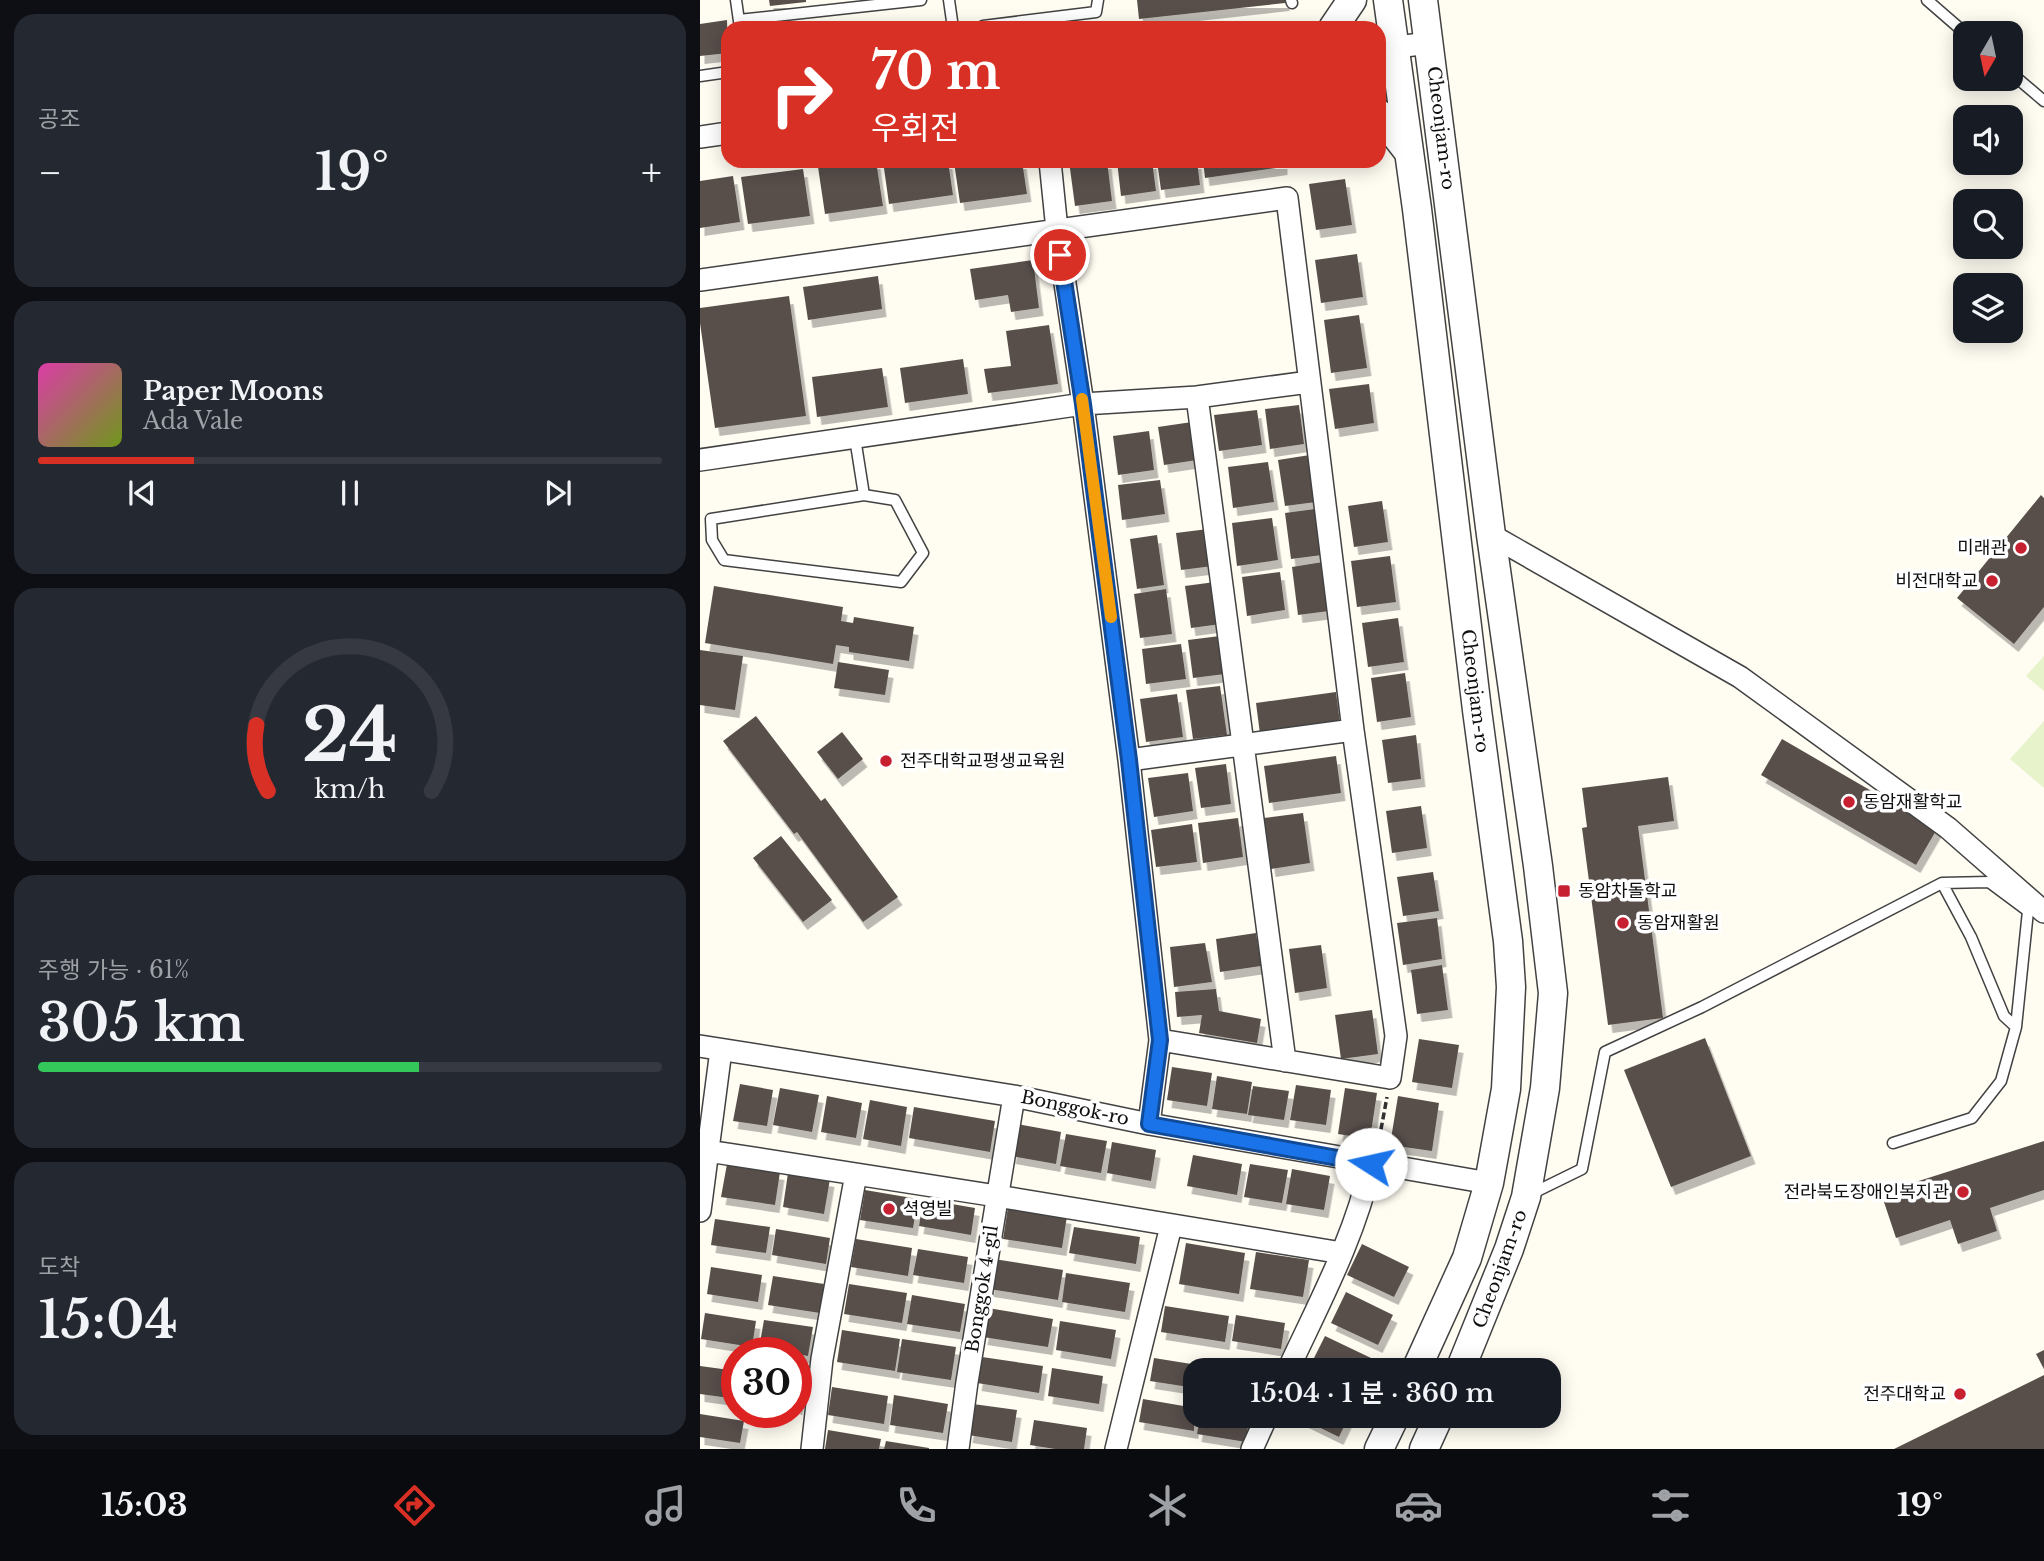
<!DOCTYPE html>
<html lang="ko">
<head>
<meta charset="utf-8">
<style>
	body { margin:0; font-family:"Libre Baskerville","Noto Sans KR",serif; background:#242831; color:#f1f3f6; height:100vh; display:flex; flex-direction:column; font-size:26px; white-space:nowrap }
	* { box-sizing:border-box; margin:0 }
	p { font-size:23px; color:#9ea1a6 }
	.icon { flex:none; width:38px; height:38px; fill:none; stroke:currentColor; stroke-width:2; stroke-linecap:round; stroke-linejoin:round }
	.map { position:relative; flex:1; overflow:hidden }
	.details { display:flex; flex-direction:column; gap:14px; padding:14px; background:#0d0f14; width:700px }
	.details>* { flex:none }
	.banner { position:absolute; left:21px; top:21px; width:665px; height:147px; border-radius:21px; box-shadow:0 4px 18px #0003; background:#d93025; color:#fff; overflow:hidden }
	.needle { width:46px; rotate:189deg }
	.tools { position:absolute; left:1253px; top:21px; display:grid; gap:14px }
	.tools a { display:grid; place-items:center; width:70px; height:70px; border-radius:14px; background:#171b24; box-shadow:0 4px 18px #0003; font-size:35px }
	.speed { position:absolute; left:21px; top:1337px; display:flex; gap:14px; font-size:35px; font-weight:700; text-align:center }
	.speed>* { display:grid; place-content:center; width:91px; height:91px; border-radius:50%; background:#171b24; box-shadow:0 4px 18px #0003; line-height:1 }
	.speed .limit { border:10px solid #d22; background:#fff; color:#111 }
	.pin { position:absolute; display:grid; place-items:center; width:60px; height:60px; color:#fff; margin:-30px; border:4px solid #fff; border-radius:50%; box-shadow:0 2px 7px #0007 }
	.me { position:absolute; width:77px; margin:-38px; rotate:280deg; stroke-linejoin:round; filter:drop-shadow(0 0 5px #0008) }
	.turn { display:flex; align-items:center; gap:24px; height:147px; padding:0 35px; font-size:32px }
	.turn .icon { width:91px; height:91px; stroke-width:2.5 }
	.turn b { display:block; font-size:49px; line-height:60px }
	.big { font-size:52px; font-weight:600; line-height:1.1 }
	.details .card { flex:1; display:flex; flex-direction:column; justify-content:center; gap:10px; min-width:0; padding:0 24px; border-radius:21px; background:#242831 }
	.details .dial { align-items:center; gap:0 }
	.dial svg { height:182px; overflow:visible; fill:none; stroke:#363941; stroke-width:7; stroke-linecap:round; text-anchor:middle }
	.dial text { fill:#f1f3f6; stroke:none }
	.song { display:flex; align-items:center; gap:21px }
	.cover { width:84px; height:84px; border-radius:10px; background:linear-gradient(135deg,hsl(320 70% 55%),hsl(80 70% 35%)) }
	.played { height:7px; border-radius:4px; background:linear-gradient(90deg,#d93025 25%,#363941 25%) }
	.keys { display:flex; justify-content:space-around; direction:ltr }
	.heat { display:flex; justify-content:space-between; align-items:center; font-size:38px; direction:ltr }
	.charge { height:10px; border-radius:5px; background:linear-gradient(90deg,#34c759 61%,#363941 0) }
	.trip { position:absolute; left:483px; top:1358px; width:378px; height:70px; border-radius:21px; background:#171b24; box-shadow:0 4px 18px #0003; font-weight:600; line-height:70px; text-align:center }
	.dock { display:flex; height:112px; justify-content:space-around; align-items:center; background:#090b0e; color:#9ea1a6 }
	.dock .icon { width:49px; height:49px }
	.dock .selected { color:#d93025 }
	.dock b { font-size:32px; color:#f1f3f6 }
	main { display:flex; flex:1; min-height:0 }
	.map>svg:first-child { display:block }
	.pitch { fill:#e7f3cb }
	.building { fill:#59504b; filter:url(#shadow) }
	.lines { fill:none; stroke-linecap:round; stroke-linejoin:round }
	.service-casing { stroke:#424242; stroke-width:13 }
	.minor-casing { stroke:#424242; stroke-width:24 }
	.tertiary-casing { stroke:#424242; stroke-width:31 }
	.path { stroke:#313131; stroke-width:3.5; stroke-dasharray:7 3.5; stroke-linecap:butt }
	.service { stroke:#fff; stroke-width:10 }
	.minor { stroke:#fff; stroke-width:21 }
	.tertiary { stroke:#fff; stroke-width:28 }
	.route-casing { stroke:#114b97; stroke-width:18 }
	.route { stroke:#1a73e8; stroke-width:12 }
	.slow { stroke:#f59e0b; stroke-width:12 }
	.poi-dot { fill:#c72031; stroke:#fff; stroke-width:2.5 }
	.labels { text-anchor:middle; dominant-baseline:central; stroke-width:7; stroke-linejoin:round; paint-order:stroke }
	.street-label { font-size:18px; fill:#0f0f0f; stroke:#fff }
	.poi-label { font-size:18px; fill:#0f0f0f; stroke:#fff; text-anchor:start }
</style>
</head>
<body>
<main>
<section class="details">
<div class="card"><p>공조</p>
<div class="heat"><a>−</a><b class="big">19°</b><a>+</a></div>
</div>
<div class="card">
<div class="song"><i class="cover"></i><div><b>Paper Moons</b><p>Ada Vale</p></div></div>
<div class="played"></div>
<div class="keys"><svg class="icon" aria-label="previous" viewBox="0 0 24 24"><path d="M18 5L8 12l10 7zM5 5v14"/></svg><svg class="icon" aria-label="pause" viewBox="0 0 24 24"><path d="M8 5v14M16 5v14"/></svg><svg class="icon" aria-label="next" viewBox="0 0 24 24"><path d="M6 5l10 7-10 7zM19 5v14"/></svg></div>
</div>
<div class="card dial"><svg viewBox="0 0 100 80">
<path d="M14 69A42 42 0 1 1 86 69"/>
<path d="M14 69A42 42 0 0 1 9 40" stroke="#d93025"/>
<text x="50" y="56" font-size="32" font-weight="700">24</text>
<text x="50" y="72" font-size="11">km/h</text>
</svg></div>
<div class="card"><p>주행 가능 · 61%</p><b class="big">305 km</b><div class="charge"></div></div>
<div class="card"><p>도착</p><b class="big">15:04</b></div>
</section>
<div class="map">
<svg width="1344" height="1449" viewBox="0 0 1344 1449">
	<defs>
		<filter id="shadow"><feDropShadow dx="4.5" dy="8" stdDeviation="0" flood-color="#0004"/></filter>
	</defs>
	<rect width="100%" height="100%" fill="#fffcf2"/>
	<path class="pitch" d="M 1344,656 L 1344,691 L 1326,676 Z
		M 1344,721 L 1344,788 L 1310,759 Z"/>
	<path class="building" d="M 69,0 L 106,0 L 106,2 L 70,6 Z
		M 437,0 L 585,0 L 585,3 L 439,19 Z
		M 27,20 L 28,53 L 0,56 L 0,24 Z
		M 166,161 L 176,161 L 183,206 L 125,214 L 118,167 Z
		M 183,161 L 248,161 L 253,195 L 189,204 Z
		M 322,161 L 327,194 L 260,203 L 254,162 Z
		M 369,161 L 407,161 L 412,201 L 375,206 Z
		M 417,161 L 452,161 L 456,191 L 421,196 Z
		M 457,161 L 497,161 L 500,185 L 461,190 Z
		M 503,161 L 583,161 L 583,167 L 505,178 Z
		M 103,169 L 110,216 L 48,224 L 41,177 Z
		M 33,176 L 40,222 L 0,228 L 0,181 Z
		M 645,179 L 652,225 L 616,230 L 609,184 Z
		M 657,254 L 663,297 L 621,303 L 615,260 Z
		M 333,260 L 339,308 L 311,312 L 308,295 L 275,300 L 270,269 Z
		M 178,276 L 182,309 L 108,320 L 103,287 Z
		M 89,296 L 106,416 L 15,428 L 0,323 L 0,308 Z
		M 659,315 L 667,368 L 631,373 L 624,320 Z
		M 349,325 L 358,384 L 288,393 L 284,369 L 311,366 L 306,331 Z
		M 263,359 L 268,394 L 205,403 L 200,368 Z
		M 182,368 L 188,407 L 117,417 L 112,377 Z
		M 669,384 L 674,423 L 635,429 L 629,389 Z
		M 599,405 L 604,444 L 570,449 L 565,409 Z
		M 557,410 L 562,445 L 519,451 L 514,415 Z
		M 492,422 L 497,460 L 464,465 L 458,427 Z
		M 449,431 L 454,470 L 418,475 L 413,436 Z
		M 610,455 L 616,502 L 585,506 L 578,460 Z
		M 568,462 L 574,502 L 533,508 L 528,467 Z
		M 460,480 L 465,514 L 422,520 L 418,485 Z
		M 1341,495 L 1344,498 L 1344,607 L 1314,644 L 1257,598 Z
		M 682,501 L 688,542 L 654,547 L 648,506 Z
		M 615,509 L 622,555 L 591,559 L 585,513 Z
		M 572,518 L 578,560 L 537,566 L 532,523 Z
		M 508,529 L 513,566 L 481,570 L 476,533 Z
		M 457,535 L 464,585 L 437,589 L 430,539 Z
		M 690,556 L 696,602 L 657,607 L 651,561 Z
		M 623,562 L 629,611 L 598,615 L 592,567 Z
		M 580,572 L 585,610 L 547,616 L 542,577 Z
		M 515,582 L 521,624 L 491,628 L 485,586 Z
		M 14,586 L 143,607 L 141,621 L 153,623 L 154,617 L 214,627 L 209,661 L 149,652 L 149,647 L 136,645 L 133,664 L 5,643 Z
		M 466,589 L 472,634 L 440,638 L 434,594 Z
		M 698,618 L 704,662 L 668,667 L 662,623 Z
		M 520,636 L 525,674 L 493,678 L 488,640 Z
		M 481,644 L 486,679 L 446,684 L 442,649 Z
		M 0,650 L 43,656 L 35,710 L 0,705 Z
		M 138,662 L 189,670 L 185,695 L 134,688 Z
		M 705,673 L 711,717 L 677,722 L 671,678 Z
		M 520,686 L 527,735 L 493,739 L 486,690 Z
		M 636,692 L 640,724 L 560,734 L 556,703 Z
		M 477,694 L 483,737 L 446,742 L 440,699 Z
		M 56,716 L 121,801 L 125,798 L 198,897 L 163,922 L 97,832 L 94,834 L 23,741 Z
		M 142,732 L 163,759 L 138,779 L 117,752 Z
		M 716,735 L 721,779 L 688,783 L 682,740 Z
		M 1082,739 L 1237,829 L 1216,865 L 1061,775 Z
		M 636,756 L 641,793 L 569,803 L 564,766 Z
		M 526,764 L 531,804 L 501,808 L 495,768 Z
		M 488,773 L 493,811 L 454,817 L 448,778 Z
		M 968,777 L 974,821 L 938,826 L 963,1018 L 908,1025 L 882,828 L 887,827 L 882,788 Z
		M 721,806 L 727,848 L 692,853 L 686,811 Z
		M 603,813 L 610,863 L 571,869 L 564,818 Z
		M 538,818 L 543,857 L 503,863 L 498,823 Z
		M 492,824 L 497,862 L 456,867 L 451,830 Z
		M 81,836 L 132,900 L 103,922 L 53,858 Z
		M 733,872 L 739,911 L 703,916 L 697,877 Z
		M 737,918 L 742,959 L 703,965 L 697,923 Z
		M 556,933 L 561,966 L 520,972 L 516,939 Z
		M 505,943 L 512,982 L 474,987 L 470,947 Z
		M 621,945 L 627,988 L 595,993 L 589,949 Z
		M 742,965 L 748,1010 L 717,1014 L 711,970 Z
		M 516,989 L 519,1011 L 561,1019 L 557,1043 L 499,1033 L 502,1015 L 477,1017 L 475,992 Z
		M 672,1010 L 678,1054 L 641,1059 L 635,1015 Z
		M 1005,1038 L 1051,1156 L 971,1187 L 924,1070 Z
		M 719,1039 L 759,1045 L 752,1088 L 712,1082 Z
		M 472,1067 L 512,1073 L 507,1106 L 467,1100 Z
		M 517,1076 L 552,1082 L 547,1114 L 512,1109 Z
		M 40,1084 L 73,1090 L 67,1126 L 33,1121 Z
		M 596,1085 L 631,1090 L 626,1125 L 590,1120 Z
		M 553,1086 L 589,1091 L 584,1120 L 548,1115 Z
		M 80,1088 L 119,1095 L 112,1132 L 73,1125 Z
		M 645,1088 L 677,1093 L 670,1139 L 638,1134 Z
		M 127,1096 L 162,1103 L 156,1138 L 121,1132 Z
		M 698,1096 L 739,1103 L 732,1151 L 690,1145 Z
		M 170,1100 L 207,1107 L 201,1146 L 163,1139 Z
		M 214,1107 L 295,1121 L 290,1152 L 209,1138 Z
		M 317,1124 L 361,1132 L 356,1164 L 311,1156 Z
		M 366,1134 L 407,1141 L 401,1173 L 360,1166 Z
		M 1344,1141 L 1344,1190 L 1290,1208 L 1297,1231 L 1258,1244 L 1250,1220 L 1196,1238 L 1181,1193 Z
		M 412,1142 L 456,1150 L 451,1181 L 407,1173 Z
		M 493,1155 L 542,1164 L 537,1195 L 487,1186 Z
		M 27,1164 L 80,1172 L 75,1205 L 21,1197 Z
		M 550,1164 L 588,1170 L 582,1203 L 544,1197 Z
		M 592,1169 L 630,1176 L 624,1210 L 586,1204 Z
		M 88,1173 L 130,1179 L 124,1214 L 83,1207 Z
		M 165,1190 L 218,1199 L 213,1228 L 160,1220 Z
		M 223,1199 L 275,1208 L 271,1235 L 219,1226 Z
		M 308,1207 L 367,1216 L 362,1248 L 303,1239 Z
		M 15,1219 L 70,1227 L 66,1253 L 11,1245 Z
		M 374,1227 L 440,1237 L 436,1264 L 369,1253 Z
		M 76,1229 L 130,1238 L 126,1264 L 72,1255 Z
		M 156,1239 L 212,1248 L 208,1276 L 151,1267 Z
		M 486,1243 L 545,1253 L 539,1294 L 479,1284 Z
		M 662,1244 L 709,1267 L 694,1297 L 647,1275 Z
		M 218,1249 L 268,1257 L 264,1283 L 213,1275 Z
		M 556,1252 L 609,1260 L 603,1297 L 550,1289 Z
		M 294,1259 L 363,1270 L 358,1300 L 289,1289 Z
		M 11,1267 L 62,1275 L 58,1302 L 7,1294 Z
		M 366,1273 L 430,1283 L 425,1312 L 362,1302 Z
		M 73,1276 L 124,1284 L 120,1313 L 68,1305 Z
		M 149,1284 L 207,1293 L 202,1323 L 144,1314 Z
		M 646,1292 L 693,1315 L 678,1345 L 631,1323 Z
		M 212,1295 L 265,1304 L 260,1332 L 207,1324 Z
		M 465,1306 L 529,1316 L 525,1342 L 461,1332 Z
		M 288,1308 L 353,1319 L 348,1347 L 283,1337 Z
		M 5,1313 L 56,1321 L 52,1347 L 1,1339 Z
		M 536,1315 L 585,1323 L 581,1349 L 532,1341 Z
		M 64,1320 L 113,1327 L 108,1356 L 59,1348 Z
		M 360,1321 L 416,1330 L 411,1359 L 356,1350 Z
		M 142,1330 L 200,1339 L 195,1371 L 137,1362 Z
		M 625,1336 L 671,1358 L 666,1370 L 619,1370 L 610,1366 Z
		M 202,1339 L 256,1347 L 251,1380 L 197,1372 Z
		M 1344,1350 L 1344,1369 L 1336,1354 Z
		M 282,1357 L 343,1366 L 339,1393 L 277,1383 Z
		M 454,1358 L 510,1367 L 509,1370 L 495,1370 L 495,1388 L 450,1381 Z
		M 0,1366 L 37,1371 L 37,1399 L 0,1394 Z
		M 352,1368 L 403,1376 L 399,1404 L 348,1396 Z
		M 1344,1375 L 1344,1449 L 1194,1449 Z
		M 96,1382 L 102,1383 L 98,1407 L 96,1407 Z
		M 132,1387 L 188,1396 L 184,1424 L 128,1415 Z
		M 194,1395 L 248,1404 L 243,1433 L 190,1425 Z
		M 443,1399 L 495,1408 L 494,1431 L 439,1422 Z
		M 273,1404 L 317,1410 L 312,1442 L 268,1435 Z
		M 0,1414 L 44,1421 L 40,1443 L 0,1437 Z
		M 500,1416 L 549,1418 L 546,1442 L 497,1434 Z
		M 596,1416 L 649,1416 L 639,1437 Z
		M 334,1420 L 387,1428 L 384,1449 L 355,1449 L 330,1445 Z
		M 128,1430 L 181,1439 L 179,1449 L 125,1449 Z
		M 186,1441 L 229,1448 L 229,1449 L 184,1449 Z"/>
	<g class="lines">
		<g class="service-casing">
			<path id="service" d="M 36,0 L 40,28
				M 249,0 L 253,28
				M 591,0 L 592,3
				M 1227,0 L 1265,33
				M 39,20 L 221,0
				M 283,26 L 396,12 L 398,0
				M 1311,73 L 1344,101
				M 0,76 L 28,72
				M 155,438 L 164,495 L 195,500 L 223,553 L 201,582 L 24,560 L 12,540 L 11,519 L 164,495
				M 1242,883 L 1271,937 L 1304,1016 L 1316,1027
				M 831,1194 L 882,1169 L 905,1052 L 1002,1007 L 1242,883 L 1289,882 L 1328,911 L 1316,1027 L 1301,1081 L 1272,1118 L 1193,1143"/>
		</g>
		<g class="minor-casing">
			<path id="minor" d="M 679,49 L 730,43
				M 0,137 L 28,133
				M 350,161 L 357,230 L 383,404 L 429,760 L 460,1040 L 449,1124
				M 0,280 L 587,198 L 653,730 L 696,1036 L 690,1078 L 460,1040
				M 497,397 L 585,1061
				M 0,460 L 383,404 L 497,397 L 609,382
				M 791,535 L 1040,677 L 1248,828 L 1344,912
				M 429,760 L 653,730
				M 0,1046 L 314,1096 L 449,1124 L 789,1183
				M 8,1151 L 297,1196 L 642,1253
				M 0,1211 L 21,1050
				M 588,1370 C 619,1303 655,1237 671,1164
				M 112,1449 L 122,1359 L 156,1174
				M 258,1449 L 267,1382 L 314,1096
				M 416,1449 L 471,1226
				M 552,1449 L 567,1416"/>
		</g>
		<g class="tertiary-casing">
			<path id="tertiary" d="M 688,0 L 717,209 L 777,710 L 808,941 L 811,987 L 806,1089 L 789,1183 L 767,1258 L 716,1370
				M 723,0 L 791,535 L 838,866 L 853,993 L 845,1088 L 826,1197 L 809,1249 L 760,1370
				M 633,28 L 652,0
				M 679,114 L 707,150
				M 679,1449 L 695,1416
				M 724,1449 L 739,1416"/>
		</g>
		<path class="path" d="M 679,1140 L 687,1097"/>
		<use href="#service" class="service"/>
		<use href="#minor" class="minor"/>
		<use href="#tertiary" class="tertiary"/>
	</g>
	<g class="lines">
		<g class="route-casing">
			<path id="route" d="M 360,255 L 383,404 L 429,760 L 460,1040 L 449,1124 L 671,1164"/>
		</g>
		<use href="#route" class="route"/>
		<path class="slow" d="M 382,399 L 411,617"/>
	</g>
	<g class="poi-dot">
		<circle cx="1321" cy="548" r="7"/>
		<circle cx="1292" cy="581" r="7"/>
		<circle cx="186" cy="761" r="7"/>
		<circle cx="1149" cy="802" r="7"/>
		<rect x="857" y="884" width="14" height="14" rx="3.5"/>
		<circle cx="923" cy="923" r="7"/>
		<circle cx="1263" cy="1192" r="7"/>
		<circle cx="189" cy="1209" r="7"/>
		<circle cx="1260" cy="1394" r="7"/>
	</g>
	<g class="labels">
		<g class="street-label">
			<text transform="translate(741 128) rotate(83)">Cheonjam-ro</text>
			<text transform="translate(775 691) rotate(83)">Cheonjam-ro</text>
			<text transform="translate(375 1108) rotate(12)">Bonggok-ro</text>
			<text transform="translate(800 1269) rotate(-70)">Cheonjam-ro</text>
			<text transform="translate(282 1289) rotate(-81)">Bonggok 4-gil</text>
		</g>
		<g class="poi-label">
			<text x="1307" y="548" text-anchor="end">미래관</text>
			<text x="1278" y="581" text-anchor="end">비전대학교</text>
			<text x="200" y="761">전주대학교평생교육원</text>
			<text x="1163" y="802">동암재활학교</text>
			<text x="878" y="891">동암차돌학교</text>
			<text x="937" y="923">동암재활원</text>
			<text x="1249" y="1192" text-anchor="end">전라북도장애인복지관</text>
			<text x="203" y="1209">셕영빌</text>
			<text x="1246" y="1394" text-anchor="end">전주대학교</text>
		</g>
	</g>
</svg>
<div class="tools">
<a><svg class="needle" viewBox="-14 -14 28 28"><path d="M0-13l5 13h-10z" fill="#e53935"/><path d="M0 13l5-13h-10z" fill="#9ea1a6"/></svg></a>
<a><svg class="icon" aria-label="sound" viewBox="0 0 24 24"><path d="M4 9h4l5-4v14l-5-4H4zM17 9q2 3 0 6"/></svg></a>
<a><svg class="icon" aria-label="search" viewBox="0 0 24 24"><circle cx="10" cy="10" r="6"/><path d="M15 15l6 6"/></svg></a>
<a><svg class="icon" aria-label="layers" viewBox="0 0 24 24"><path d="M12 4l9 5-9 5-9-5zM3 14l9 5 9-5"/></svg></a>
</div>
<div class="speed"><div class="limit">30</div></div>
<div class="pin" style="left:360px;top:255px;background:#d93025"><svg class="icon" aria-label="arrive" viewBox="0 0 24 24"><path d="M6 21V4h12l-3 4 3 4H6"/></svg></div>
<svg class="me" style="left:671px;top:1164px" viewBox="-20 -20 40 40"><circle r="19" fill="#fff"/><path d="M0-13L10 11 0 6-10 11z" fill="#1a73e8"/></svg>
<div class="trip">15:04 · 1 분 · 360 m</div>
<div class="banner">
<div class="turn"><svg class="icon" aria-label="right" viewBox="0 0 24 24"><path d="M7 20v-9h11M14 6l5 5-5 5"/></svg><div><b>70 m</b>우회전</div></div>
</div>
</div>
</main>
<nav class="dock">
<b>15:03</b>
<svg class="icon selected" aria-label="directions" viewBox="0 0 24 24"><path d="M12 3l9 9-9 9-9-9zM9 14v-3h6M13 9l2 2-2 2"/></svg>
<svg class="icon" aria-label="music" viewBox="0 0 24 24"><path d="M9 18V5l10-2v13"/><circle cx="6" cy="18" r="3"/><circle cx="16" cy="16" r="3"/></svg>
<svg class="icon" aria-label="phone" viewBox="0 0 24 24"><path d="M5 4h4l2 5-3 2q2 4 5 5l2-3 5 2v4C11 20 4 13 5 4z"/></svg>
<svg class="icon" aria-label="climate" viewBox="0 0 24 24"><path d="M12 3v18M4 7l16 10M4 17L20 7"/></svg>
<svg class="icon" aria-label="car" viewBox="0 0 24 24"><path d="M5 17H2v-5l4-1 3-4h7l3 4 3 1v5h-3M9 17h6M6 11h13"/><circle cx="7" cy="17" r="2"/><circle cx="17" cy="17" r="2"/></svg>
<svg class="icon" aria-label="filters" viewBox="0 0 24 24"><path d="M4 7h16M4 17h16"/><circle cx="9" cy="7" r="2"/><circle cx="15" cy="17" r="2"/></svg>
<b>19°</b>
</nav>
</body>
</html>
